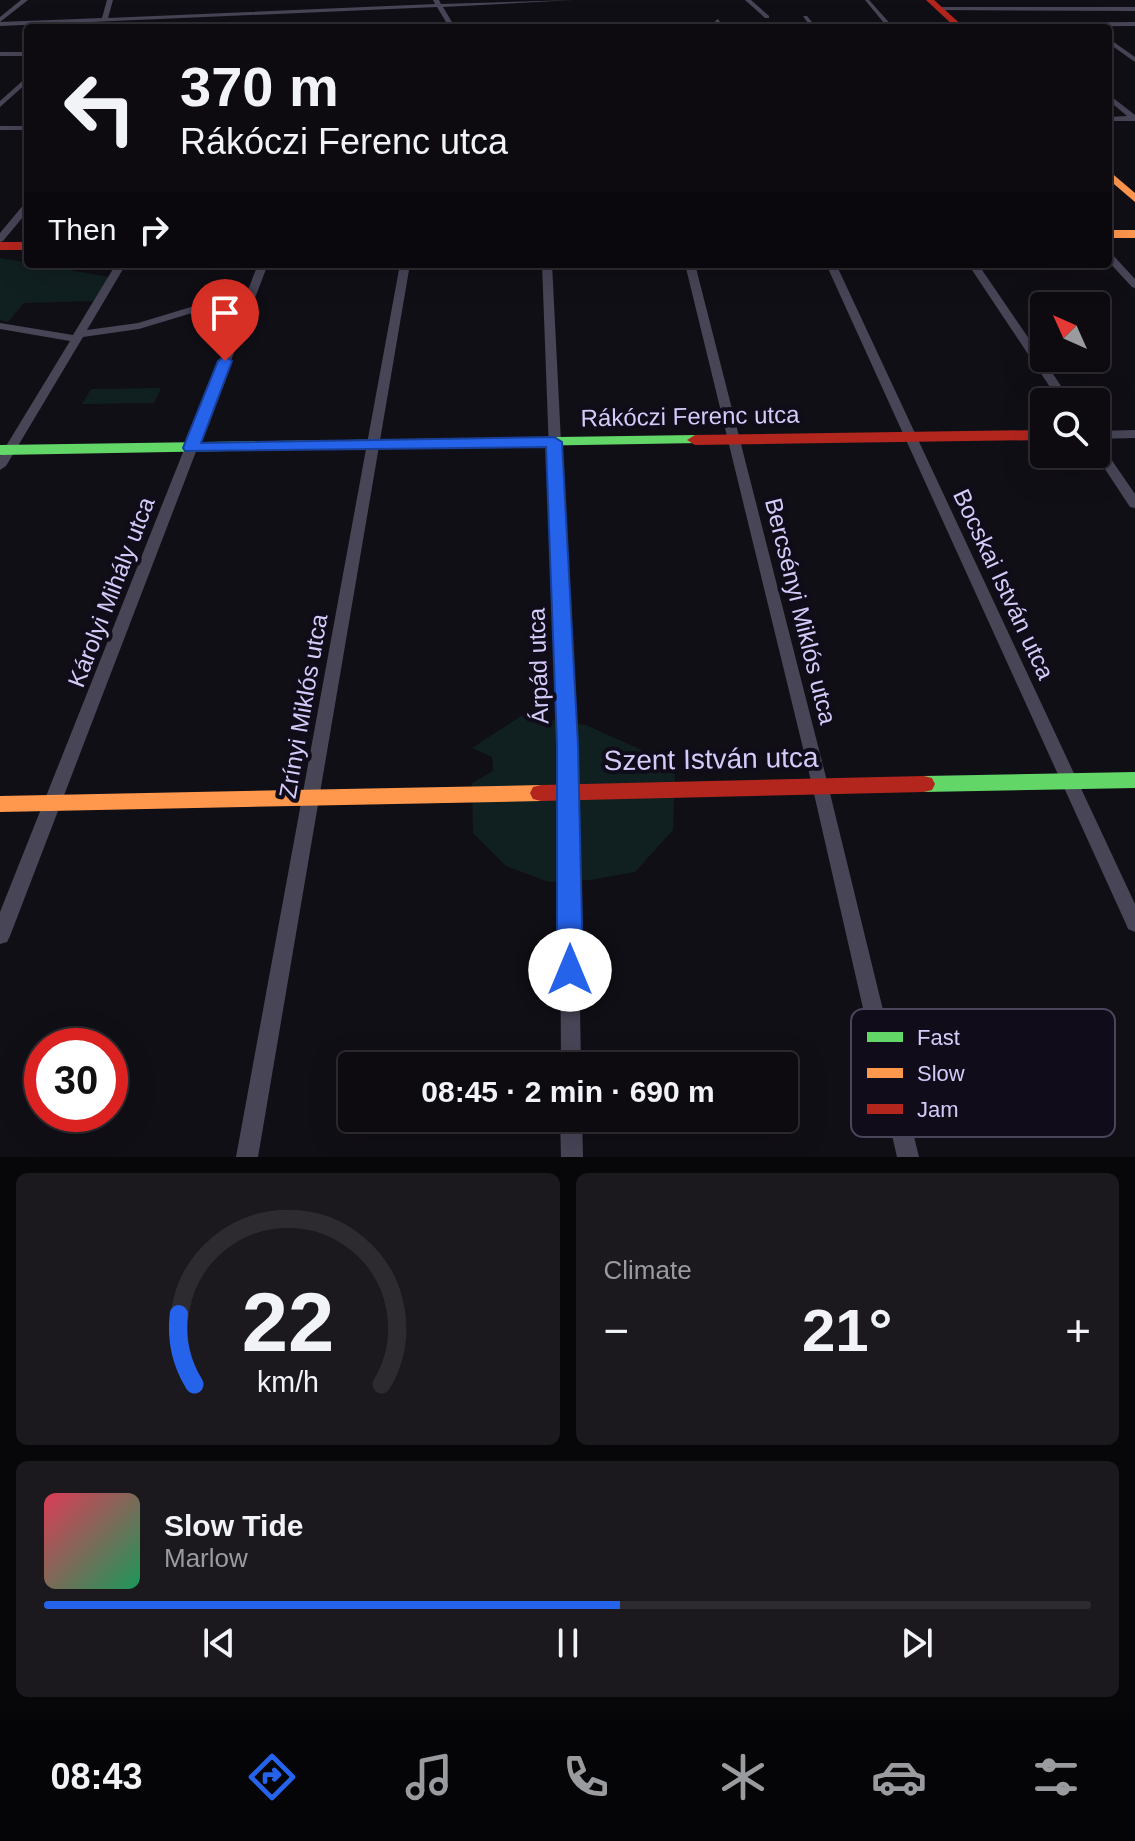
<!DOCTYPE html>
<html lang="en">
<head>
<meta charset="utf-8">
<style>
	body { margin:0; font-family:Helvetica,sans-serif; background:#1b191e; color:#f1f3f6; height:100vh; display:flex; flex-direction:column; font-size:30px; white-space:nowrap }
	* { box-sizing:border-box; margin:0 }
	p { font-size:26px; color:#9a9b9f }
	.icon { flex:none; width:44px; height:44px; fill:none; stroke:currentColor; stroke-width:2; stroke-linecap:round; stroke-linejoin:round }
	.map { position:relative; height:1157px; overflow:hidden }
	.sheet { display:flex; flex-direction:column; gap:16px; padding:16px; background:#070609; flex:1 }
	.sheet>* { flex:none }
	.hud { position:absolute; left:24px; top:24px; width:1088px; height:244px; border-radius:8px; box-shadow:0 8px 32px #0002,0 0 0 2px #2d2b30; background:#0d0b10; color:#f1f3f6; overflow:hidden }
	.needle { width:52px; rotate:315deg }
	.fabs { position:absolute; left:1030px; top:292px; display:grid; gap:16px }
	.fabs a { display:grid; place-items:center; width:80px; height:80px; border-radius:8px; background:#0d0b10; box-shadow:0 8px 32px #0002,0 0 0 2px #2d2b30; font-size:40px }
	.speed { position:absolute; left:24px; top:1028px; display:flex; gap:16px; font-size:40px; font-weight:700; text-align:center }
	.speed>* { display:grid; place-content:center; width:104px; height:104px; border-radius:50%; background:#0d0b10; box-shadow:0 8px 32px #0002,0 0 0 2px #2d2b30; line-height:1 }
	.speed .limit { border:12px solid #d22; background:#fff; color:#111 }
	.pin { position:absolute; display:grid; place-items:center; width:68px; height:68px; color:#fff; margin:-82px -34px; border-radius:50% 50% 50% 0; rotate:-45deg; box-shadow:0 0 8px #0007 }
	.pin .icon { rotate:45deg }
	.me { position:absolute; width:88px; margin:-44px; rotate:0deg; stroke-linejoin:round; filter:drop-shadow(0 0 6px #0008) }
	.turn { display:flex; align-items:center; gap:28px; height:168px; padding:0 24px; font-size:36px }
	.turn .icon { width:104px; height:104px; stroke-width:2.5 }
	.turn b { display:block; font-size:56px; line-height:68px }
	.then { display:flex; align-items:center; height:76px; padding:0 24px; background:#0003; gap:16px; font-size:30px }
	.big { font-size:60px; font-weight:700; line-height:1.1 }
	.sheet .widget { flex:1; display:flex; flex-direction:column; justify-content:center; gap:12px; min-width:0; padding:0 28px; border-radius:12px; background:#1b191e }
	.sheet .dial { align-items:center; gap:0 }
	.dial svg { height:208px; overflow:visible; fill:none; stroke:#2d2b30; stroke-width:7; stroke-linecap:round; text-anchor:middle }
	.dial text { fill:#f1f3f6; stroke:none }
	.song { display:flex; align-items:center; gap:24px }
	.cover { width:96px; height:96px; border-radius:12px; background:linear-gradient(135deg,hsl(350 70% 55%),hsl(150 70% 35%)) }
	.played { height:8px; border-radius:4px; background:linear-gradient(90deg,#2563eb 55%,#2d2b30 55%) }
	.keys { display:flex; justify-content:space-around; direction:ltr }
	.heat { display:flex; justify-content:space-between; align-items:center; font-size:44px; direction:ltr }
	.sheet .tiles { flex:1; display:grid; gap:16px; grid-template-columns:1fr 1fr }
	.widget:last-child { grid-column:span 2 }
	.trip { position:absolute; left:338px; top:1052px; width:460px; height:80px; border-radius:8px; background:#0d0b10; box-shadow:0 8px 32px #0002,0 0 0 2px #2d2b30; font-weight:700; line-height:80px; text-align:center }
	.menu { display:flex; height:128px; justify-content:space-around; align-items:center; background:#050406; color:#9a9b9f }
	.menu .icon { width:56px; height:56px }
	.menu .current { color:#2563eb }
	.menu b { font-size:36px; color:#f1f3f6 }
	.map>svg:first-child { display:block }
	.green { fill:#101f20 }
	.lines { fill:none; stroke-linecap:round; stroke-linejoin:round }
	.street { fill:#474556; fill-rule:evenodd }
	.fast { fill:#63d668; fill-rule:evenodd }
	.slow { fill:#ff974d; fill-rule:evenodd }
	.jam { fill:#b3261e; fill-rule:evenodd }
	.route { fill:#2563eb; stroke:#184099; stroke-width:2 }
	.labels { text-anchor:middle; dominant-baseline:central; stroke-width:8; stroke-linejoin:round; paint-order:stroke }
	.street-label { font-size:24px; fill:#d5cbf9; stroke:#100c19 }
	.near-street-label { font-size:28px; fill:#d5cbf9; stroke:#100c19 }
	.key { fill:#100c19; stroke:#4b455c; stroke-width:2 }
	.key-label { font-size:22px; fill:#d5cbf9 }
</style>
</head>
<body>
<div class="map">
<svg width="1135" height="1157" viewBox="0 0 1135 1157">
	<rect width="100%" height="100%" fill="#110f16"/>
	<path class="green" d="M 0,258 L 109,277 L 95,301 L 24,303 L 8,322 L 0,320 Z
		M 161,388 L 154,403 L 82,404 L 91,389 Z
		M 521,716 L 586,725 L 655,756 L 675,774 L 673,830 L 635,872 L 590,880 L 549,882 L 506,866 L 473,833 L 472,783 L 493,771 L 492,757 L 472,748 Z"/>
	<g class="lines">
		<path class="street" d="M 21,0 L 28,0 L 0,22 L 0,17 Z
			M 107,0 L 113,0 L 108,18 L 435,4 L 433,0 L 439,0 L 441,4 L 574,0 L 443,7 L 452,22 L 451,28 L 445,28 L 446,22 L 437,7 L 0,26 L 0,22 L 102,18 Z
			M 745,0 L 751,0 L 769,16 L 769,18 L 765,18 Z
			M 865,0 L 869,0 L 894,28 L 888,28 Z
			M 941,7 L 1135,7 L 1135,11 L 939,10 Z
			M 803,16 L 807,16 L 817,28 L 811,28 Z
			M 718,19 L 724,28 L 718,28 L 715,21 Z
			M 1135,22 L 1135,26 L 958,27 L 955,25 L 958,23 Z
			M 628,23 L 630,24 L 632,28 L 626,28 L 625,25 Z
			M 1108,38 L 1135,57 L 1135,62 L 1108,43 Z
			M 0,52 L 28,52 L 28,56 L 0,56 Z
			M 28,76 L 28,82 L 0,107 L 0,101 Z
			M 1108,94 L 1135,115 L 1135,121 L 1108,121 L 1108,117 L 1127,116 L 1108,100 Z
			M 0,126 L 28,126 L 28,130 L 0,130 Z
			M 28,202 L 28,211 L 3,241 L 0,242 L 0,233 L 25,203 Z
			M 1108,252 L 1111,253 L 1135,279 L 1135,288 L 1132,287 L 1108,261 Z
			M 116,264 L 126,264 L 87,330 L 138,323 L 201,304 L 243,303 L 258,264 L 268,264 L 10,936 L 7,942 L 0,944 L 0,912 L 240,309 L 202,310 L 139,329 L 83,337 L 6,466 L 0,470 L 0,456 L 70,341 L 0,329 L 0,323 L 73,335 Z
			M 400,264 L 410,264 L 258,1157 L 236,1157 Z
			M 542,264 L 552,264 L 575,718 L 581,1066 L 561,1066 L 559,718 Z
			M 685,264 L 695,264 L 828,785 L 919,1157 L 897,1157 L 812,785 Z
			M 826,264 L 836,264 L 1135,904 L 1135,932 L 1128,929 L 1126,924 Z
			M 968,264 L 978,264 L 1072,402 L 1060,402 Z
			M 1135,430 L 1135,438 L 1096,439 L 1096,431 Z
			M 1096,442 L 1100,443 L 1135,494 L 1135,508 L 1130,507 L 1095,454 Z
			M 560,1118 L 582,1118 L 583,1157 L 561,1157 Z"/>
		<path class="fast" d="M 695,435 L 703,440 L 700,443 L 0,455 L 0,445 Z
			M 1135,772 L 1135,788 L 924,792 L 916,790 L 913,784 L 916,778 L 924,776 Z"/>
		<path class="slow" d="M 1108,170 L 1135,193 L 1135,202 L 1108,179 Z
			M 1108,230 L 1135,230 L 1135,238 L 1108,238 Z
			M 541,785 L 549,787 L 552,793 L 549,799 L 541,801 L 0,812 L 0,796 Z"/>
		<path class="jam" d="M 926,0 L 934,0 L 965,28 L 956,28 Z
			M 0,242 L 28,242 L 28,250 L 0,250 Z
			M 1044,430 L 1044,440 L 695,445 L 687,440 L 695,435 Z
			M 924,776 L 932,778 L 935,784 L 932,790 L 924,792 L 541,801 L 533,799 L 530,793 L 533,787 L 541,785 Z"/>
	</g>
	<path class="route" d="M 225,356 L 232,361 L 201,443 L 554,437 L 562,442 L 578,745 L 583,970 L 579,978 L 570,981 L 561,978 L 557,970 L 557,745 L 546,447 L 185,451 L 183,448 L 218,361 Z"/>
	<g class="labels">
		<g class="street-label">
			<text transform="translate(690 416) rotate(-1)">Rákóczi Ferenc utca</text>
			<text transform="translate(1004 584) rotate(65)">Bocskai István utca</text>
			<text transform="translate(111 592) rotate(-69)">Károlyi Mihály utca</text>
			<text transform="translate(801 611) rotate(76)">Bercsényi Miklós utca</text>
			<text transform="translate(538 666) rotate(-92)">Árpád utca</text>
			<text transform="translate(303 706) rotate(-80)">Zrínyi Miklós utca</text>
		</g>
		<g class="near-street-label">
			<text transform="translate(711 759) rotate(-1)">Szent István utca</text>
		</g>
	</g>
	<rect x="851" y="1009" width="264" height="128" rx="12" class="key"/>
	<rect x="867" y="1032" width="36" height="10" fill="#63d668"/>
	<rect x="867" y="1068" width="36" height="10" fill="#ff974d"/>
	<rect x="867" y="1104" width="36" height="10" fill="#b3261e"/>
	<g class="key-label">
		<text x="917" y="1045">Fast</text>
		<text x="917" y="1081">Slow</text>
		<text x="917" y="1117">Jam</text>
	</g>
</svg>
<div class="fabs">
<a><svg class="needle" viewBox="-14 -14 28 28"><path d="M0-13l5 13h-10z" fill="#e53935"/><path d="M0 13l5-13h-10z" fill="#9a9b9f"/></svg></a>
<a><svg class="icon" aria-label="search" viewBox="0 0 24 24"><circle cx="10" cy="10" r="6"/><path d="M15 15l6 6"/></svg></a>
</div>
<div class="speed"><div class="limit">30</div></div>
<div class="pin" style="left:225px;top:361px;background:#d93025"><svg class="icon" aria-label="arrive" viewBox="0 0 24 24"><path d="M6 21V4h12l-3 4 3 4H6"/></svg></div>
<svg class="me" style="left:570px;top:970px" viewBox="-20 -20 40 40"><circle r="19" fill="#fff"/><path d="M0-13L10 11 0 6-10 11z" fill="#2563eb"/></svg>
<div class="trip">08:45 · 2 min · 690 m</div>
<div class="hud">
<div class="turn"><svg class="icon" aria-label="left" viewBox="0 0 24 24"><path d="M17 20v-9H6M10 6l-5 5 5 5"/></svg><div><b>370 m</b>Rákóczi Ferenc utca</div></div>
<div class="then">Then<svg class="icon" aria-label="right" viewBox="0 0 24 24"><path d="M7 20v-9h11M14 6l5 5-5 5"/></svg></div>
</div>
</div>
<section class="sheet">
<div class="tiles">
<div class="widget dial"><svg viewBox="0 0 100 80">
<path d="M14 69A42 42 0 1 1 86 69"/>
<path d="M14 69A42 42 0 0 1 8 42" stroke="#2563eb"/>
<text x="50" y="56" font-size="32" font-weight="700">22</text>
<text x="50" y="72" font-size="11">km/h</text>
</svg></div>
<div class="widget"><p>Climate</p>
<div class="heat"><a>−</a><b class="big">21°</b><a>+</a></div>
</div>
<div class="widget">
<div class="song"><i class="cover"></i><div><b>Slow Tide</b><p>Marlow</p></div></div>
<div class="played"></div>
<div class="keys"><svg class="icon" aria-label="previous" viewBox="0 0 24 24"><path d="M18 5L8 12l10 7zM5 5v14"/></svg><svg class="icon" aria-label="pause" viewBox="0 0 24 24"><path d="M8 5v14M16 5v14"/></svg><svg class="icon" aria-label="next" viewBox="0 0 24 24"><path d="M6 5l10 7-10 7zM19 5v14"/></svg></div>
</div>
</div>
</section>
<nav class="menu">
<b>08:43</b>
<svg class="icon current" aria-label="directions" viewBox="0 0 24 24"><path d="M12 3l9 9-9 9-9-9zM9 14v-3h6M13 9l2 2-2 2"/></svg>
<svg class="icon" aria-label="music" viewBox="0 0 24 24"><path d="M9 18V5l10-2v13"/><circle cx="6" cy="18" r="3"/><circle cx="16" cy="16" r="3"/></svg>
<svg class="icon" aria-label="phone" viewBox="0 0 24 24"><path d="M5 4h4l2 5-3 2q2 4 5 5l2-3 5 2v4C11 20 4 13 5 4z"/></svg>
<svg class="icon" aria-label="climate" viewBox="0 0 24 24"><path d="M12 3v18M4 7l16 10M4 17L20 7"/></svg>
<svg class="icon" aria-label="car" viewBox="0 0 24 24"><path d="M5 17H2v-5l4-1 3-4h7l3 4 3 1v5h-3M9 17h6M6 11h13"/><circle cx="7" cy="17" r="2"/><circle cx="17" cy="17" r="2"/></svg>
<svg class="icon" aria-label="filters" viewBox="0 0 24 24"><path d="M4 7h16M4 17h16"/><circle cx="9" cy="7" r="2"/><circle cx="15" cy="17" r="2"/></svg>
</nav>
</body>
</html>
